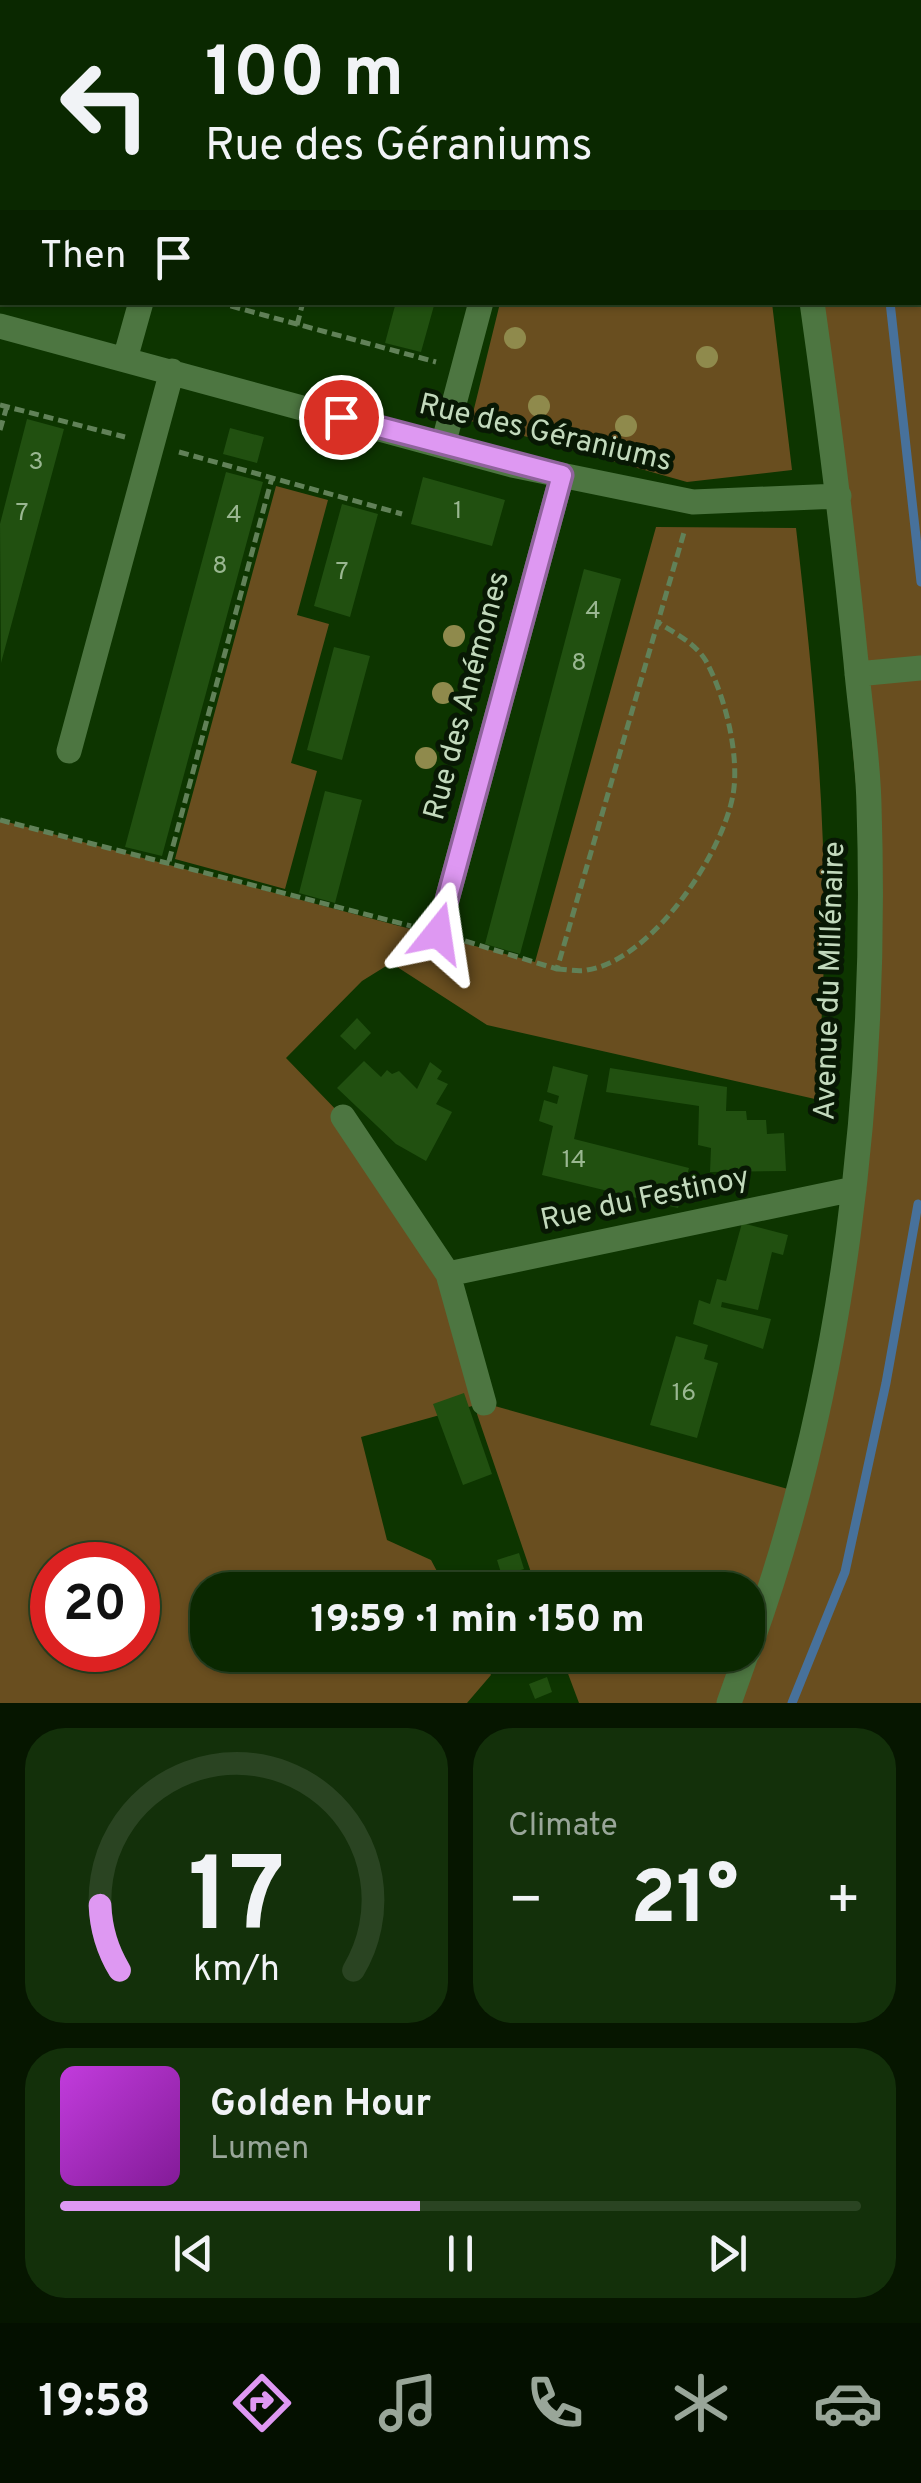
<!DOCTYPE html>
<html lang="en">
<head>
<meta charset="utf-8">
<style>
	body { margin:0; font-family:Overpass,sans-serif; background:#13300a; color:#f1f3f6; height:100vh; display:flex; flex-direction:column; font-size:38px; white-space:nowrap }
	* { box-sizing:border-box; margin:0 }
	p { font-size:32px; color:#99a699 }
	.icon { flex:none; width:55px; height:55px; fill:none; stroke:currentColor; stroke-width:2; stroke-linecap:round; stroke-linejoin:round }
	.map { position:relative; height:1703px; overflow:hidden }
	.sheet { display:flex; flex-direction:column; gap:25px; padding:25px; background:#061600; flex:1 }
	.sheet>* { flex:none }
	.hud { position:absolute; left:0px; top:0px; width:922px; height:305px; box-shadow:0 2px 8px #0004,0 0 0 2px #2a4422; background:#0a2800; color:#f1f3f6; overflow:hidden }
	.speed { position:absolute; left:30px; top:1542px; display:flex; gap:20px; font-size:50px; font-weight:700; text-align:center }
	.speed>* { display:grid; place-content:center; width:130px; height:130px; border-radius:50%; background:#0a2800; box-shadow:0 2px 8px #0004,0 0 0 2px #2a4422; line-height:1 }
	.speed .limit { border:15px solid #d22; background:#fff; color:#111 }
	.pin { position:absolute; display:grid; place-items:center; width:85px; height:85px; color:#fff; margin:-42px; border:5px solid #fff; border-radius:50%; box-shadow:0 2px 10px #0007 }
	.me { position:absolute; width:110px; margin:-55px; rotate:15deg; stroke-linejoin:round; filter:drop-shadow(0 0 8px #0008) }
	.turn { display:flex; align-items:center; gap:35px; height:210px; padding:0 40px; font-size:45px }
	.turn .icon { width:130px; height:130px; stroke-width:2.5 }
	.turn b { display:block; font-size:70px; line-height:85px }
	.then { display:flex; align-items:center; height:95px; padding:0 40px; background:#0003; gap:20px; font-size:38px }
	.big { font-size:75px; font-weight:800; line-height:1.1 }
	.sheet .card { flex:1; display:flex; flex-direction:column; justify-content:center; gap:15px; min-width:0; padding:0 35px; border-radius:40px; background:#13300a }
	.sheet .dial { align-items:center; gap:0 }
	.dial svg { height:260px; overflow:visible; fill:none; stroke:#2a4422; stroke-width:7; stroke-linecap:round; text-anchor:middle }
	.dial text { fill:#f1f3f6; stroke:none }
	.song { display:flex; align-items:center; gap:30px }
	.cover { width:120px; height:120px; border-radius:15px; background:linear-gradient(135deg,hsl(290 70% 55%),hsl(290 70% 35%)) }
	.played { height:10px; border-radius:5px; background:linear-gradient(90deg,#de98f2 45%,#2a4422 45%) }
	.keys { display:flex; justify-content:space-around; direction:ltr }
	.heat { display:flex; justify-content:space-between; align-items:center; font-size:55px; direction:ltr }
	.sheet .tiles { flex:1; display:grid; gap:25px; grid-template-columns:1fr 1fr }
	.card:last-child { grid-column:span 2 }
	.trip { position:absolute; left:190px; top:1572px; width:575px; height:100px; border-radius:40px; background:#0a2800; box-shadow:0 2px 8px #0004,0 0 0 2px #2a4422; font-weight:800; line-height:100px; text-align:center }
	.tab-bar { display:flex; height:160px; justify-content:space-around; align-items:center; background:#041000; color:#99a699 }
	.tab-bar .icon { width:70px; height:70px }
	.tab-bar .selected { color:#de98f2 }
	.tab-bar b { font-size:45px; color:#f1f3f6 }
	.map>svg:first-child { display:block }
	.green { fill:#694e1f; fill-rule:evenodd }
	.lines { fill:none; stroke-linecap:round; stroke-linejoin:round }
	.stream { stroke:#47719b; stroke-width:9 }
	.building { fill:#215010 }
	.path { stroke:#618158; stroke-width:5; stroke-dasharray:10 5; stroke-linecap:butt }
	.minor { stroke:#4d7641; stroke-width:25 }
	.tree { fill:#8f8a4c }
	.route-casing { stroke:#90639d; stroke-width:25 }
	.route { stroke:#de98f2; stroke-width:18 }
	.labels { text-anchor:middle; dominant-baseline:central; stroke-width:10; stroke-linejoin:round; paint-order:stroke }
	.number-label { font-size:25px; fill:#9ab791 }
	.street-label { font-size:30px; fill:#c2d9bc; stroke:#081804 }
</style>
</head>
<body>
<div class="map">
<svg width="921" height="1703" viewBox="0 0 921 1703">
	<rect width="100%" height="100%" fill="#0d3500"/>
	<path class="green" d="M 773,0 L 921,0 L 921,1703 L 579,1703 L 561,1655 L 748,1655 L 748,1590 L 537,1590 L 477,1414 L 483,1403 L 361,1437 L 387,1540 L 431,1560 L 447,1590 L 208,1590 L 208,1655 L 481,1655 L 491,1675 L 467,1703 L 0,1703 L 0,820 L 535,962 L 656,527 L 796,528 C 818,719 836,907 815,1099 L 487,1025 L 391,963 L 362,981 L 286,1058 L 343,1117 L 448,1274 L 484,1403 L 795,1491 L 828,1352 L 869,926 L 812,303 L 920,302 L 920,2 ZM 52,1565 L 138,1565 L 138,1650 L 52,1650 Z
		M 500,303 L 772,303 L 792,470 L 687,482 L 471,421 Z
		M 276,486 L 328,500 L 297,615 L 329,624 L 291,763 L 317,771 L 285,889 L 175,859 Z"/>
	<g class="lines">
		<path class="stream" d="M 904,2 L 904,0
			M 890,302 L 921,582
			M 792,1703 L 845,1572 L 886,1383 L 918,1204"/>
	</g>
	<path class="building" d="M 396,302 L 435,302 L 421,352 L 385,343 Z
		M 27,419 L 64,429 L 1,663 L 0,524 Z
		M 230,428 L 264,437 L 257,463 L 223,454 Z
		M 226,472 L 263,482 L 162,856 L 125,847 Z
		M 423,477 L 505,500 L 492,546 L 411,524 Z
		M 342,504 L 378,514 L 350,617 L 314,606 Z
		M 584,569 L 621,579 L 520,954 L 485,944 Z
		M 334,647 L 370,656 L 342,760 L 307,750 Z
		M 325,791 L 362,800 L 335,903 L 299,893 Z
		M 357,1018 L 371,1033 L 355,1050 L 340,1036 Z
		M 364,1061 L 381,1077 L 387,1070 L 392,1074 L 399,1071 L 417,1089 L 430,1062 L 442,1071 L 437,1079 L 448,1084 L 436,1104 L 452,1112 L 426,1161 L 396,1144 L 337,1088 Z
		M 553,1066 L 588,1075 L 574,1139 L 689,1168 L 678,1208 L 542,1175 L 553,1126 L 539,1121 L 544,1100 L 557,1104 L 559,1096 L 547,1092 Z
		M 610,1068 L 727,1087 L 726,1111 L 746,1111 L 747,1120 L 766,1120 L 767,1134 L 784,1133 L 786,1171 L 710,1172 L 711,1148 L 698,1145 L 699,1106 L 606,1092 Z
		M 742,1223 L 788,1235 L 783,1255 L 772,1252 L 758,1310 L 722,1302 L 721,1307 L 771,1319 L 763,1349 L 693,1324 L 699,1300 L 710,1304 L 717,1279 L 726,1281 Z
		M 676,1336 L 708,1345 L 704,1359 L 718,1363 L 697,1438 L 650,1425 Z
		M 464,1393 L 492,1474 L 463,1485 L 433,1404 Z
		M 519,1553 L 524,1569 L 502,1576 L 497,1560 Z
		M 547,1677 L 552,1692 L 535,1699 L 529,1684 Z"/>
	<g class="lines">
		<path class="path" d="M 590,0 L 591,2
			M 29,2 L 31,0
			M 426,2 L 427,0
			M 0,222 L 2,220
			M 0,244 L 2,244
			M 216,302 L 436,362
			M 297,325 L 303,302
			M 0,405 L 125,437
			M 0,430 L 7,406
			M 179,452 L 402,514
			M 0,820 L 411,926
			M 169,861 L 272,478
			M 465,941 L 557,969 L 685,529
			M 557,969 C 566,969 578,972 587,970 C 652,960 722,855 733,795 C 740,755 725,696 706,661 C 695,643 676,634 659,623"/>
		<path class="minor" d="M 773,0 L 773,2
			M 251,2 L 251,0
			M 0,326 L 512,465 L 693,502 L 839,496
			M 125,359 L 141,302
			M 443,445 L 481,302
			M 857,674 L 921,668
			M 69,751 L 172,371
			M 438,933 L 562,475
			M 343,1117 L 448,1274
			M 484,1403 L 448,1274 L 854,1189
			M 748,1652 C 845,1388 878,1085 869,805 C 868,757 860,709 856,662 C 844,542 829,422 812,302
			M 729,1703 L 746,1655"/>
	</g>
	<g class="tree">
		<circle cx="515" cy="338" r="11"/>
		<circle cx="707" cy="357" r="11"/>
		<circle cx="539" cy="406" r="11"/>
		<circle cx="626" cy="426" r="11"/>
		<circle cx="454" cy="636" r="11"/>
		<circle cx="443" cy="693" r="11"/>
		<circle cx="426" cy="758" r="11"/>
	</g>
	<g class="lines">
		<g class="route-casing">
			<path id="route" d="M 341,417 L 562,475 L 438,933"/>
		</g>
		<use href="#route" class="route"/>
	</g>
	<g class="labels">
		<g class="number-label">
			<text x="36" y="463">3</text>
			<text x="458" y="512">1</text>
			<text x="22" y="514">7</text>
			<text x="234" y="516">4</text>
			<text x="220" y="567">8</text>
			<text x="342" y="573">7</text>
			<text x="593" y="612">4</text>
			<text x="579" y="664">8</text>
			<text x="574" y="1161">14</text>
			<text x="684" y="1394">16</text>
		</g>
		<g class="street-label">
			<text transform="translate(545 434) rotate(13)">Rue des Géraniums</text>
			<text transform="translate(468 696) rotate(-75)">Rue des Anémones</text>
			<text transform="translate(831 981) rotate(-88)">Avenue du Millénaire</text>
			<text transform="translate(645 1200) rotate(-12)">Rue du Festinoy</text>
		</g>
	</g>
</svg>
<div class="speed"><div class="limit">20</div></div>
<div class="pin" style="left:341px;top:417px;background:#d93025"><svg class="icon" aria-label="arrive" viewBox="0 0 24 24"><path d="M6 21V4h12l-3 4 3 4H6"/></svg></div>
<svg class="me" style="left:438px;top:933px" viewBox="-20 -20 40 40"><path d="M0-17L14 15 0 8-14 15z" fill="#de98f2" stroke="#fff" stroke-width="4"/></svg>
<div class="trip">19:59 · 1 min · 150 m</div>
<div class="hud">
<div class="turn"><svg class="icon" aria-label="left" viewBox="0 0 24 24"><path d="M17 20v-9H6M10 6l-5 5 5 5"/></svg><div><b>100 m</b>Rue des Géraniums</div></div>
<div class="then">Then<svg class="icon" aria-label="arrive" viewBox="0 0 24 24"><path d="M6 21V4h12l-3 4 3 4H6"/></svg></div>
</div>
</div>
<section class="sheet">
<div class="tiles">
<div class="card dial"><svg viewBox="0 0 100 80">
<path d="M14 69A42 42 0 1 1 86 69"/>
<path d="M14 69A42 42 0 0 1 8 49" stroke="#de98f2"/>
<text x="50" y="56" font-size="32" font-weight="700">17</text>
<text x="50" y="72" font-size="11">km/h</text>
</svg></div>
<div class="card"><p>Climate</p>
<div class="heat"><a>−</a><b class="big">21°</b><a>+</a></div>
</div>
<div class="card">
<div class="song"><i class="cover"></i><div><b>Golden Hour</b><p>Lumen</p></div></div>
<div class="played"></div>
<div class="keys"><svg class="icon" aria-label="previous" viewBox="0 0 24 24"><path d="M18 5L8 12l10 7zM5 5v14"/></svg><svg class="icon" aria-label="pause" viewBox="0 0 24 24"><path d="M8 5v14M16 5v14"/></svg><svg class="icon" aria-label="next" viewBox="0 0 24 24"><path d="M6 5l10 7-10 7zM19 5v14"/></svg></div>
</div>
</div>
</section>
<nav class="tab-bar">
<b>19:58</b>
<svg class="icon selected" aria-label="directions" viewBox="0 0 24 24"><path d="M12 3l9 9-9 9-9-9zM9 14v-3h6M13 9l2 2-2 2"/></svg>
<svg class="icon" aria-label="music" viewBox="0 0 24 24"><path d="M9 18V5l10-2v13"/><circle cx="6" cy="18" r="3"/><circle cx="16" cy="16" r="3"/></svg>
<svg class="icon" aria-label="phone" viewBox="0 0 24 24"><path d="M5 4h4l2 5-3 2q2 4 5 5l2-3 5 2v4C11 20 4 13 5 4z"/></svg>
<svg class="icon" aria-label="climate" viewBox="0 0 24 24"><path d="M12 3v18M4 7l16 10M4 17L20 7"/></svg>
<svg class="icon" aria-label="car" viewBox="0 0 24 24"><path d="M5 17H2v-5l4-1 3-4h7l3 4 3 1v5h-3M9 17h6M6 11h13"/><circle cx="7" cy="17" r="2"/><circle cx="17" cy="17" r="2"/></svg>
</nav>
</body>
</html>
